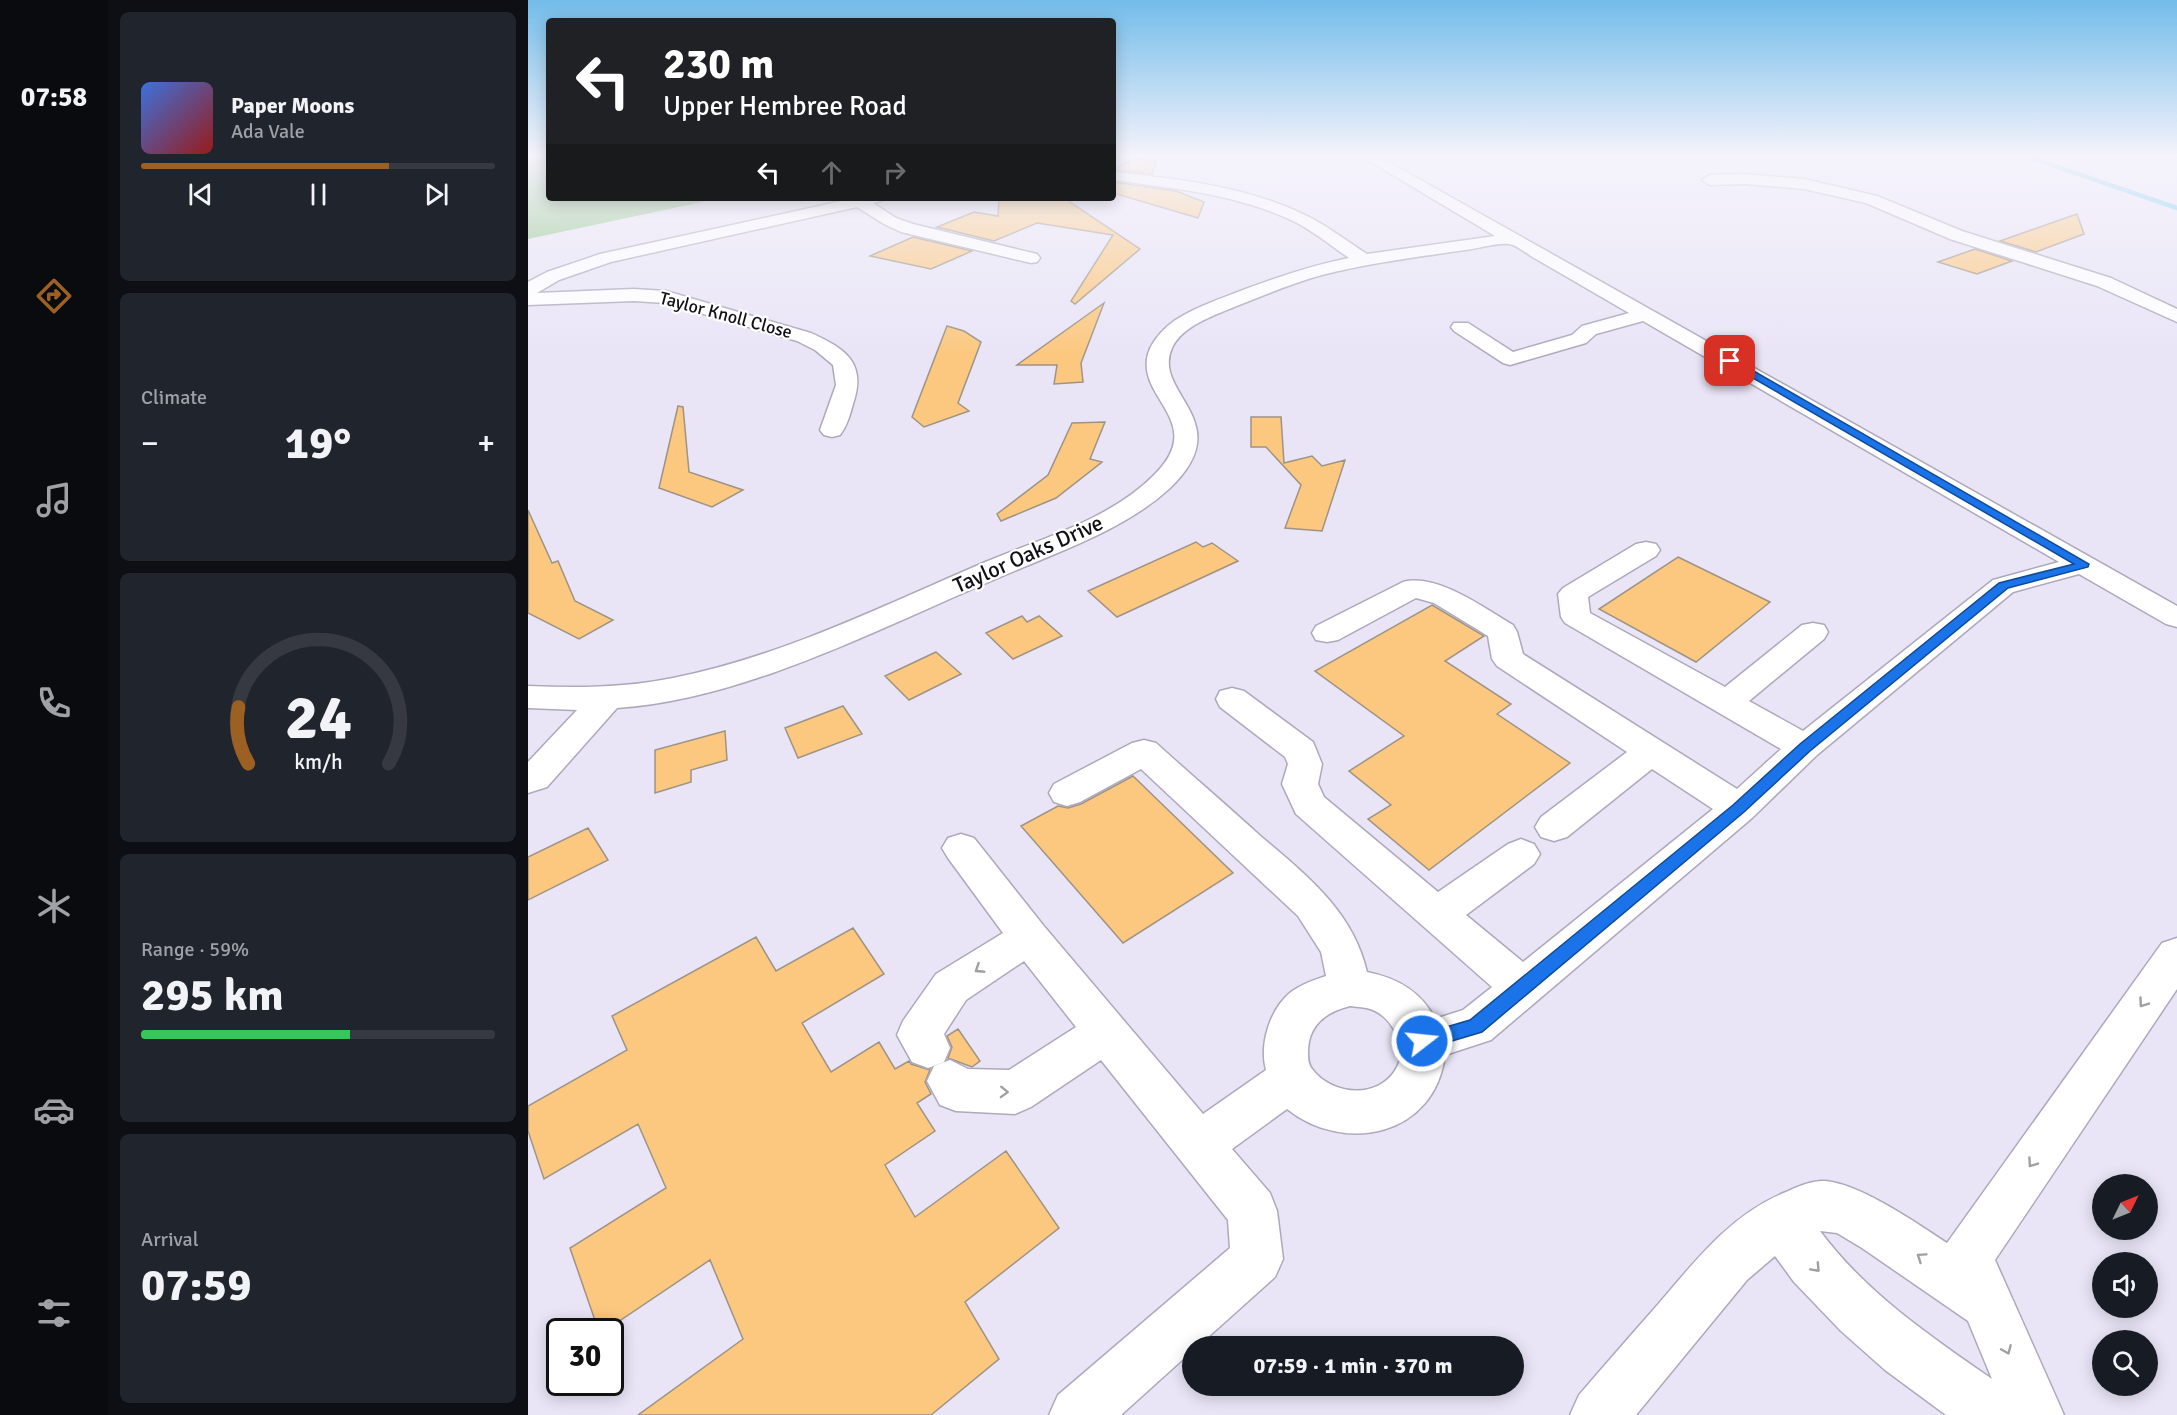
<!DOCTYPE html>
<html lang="en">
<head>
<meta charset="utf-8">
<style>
	body { margin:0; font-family:Signika,sans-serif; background:#20242c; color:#f1f3f6; height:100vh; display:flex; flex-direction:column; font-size:22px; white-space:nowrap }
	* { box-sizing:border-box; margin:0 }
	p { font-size:20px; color:#9ea1a6 }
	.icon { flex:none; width:33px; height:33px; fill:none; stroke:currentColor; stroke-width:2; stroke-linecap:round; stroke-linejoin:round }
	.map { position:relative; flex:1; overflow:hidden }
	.side { display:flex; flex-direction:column; gap:12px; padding:12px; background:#0d0f14; width:420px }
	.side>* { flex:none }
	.guide { position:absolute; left:18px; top:18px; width:570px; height:183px; border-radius:6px; box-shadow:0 3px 15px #0003; background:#202124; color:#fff; overflow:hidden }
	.needle { width:39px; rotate:47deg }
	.fabs { position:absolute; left:1564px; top:1174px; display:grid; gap:12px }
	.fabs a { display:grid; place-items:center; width:66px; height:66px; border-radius:50%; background:#171b24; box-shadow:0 3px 15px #0003; font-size:30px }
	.speed { position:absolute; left:18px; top:1318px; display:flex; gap:12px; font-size:30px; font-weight:700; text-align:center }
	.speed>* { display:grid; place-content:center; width:78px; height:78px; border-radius:50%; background:#171b24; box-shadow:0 3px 15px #0003; line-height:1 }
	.speed .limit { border:3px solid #111; border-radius:9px; background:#fff; color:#111 }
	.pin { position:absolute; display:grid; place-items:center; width:51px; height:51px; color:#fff; margin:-26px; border-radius:12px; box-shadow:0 3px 9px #0006 }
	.me { position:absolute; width:66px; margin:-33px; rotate:74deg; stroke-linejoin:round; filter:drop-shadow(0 0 4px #0008) }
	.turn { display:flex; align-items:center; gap:21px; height:126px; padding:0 18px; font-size:27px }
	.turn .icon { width:78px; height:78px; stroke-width:2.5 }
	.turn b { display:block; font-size:42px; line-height:51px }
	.lanes { display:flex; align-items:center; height:57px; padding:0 18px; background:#0003; justify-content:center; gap:30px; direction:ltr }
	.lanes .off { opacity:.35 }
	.big { font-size:45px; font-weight:700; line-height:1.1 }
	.side .card { flex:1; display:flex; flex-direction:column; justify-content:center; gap:9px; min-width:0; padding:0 21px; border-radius:9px; background:#20242c }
	.side .dial { align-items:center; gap:0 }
	.dial svg { height:156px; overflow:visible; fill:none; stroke:#363941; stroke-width:7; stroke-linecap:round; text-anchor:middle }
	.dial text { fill:#f1f3f6; stroke:none }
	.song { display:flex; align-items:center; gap:18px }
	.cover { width:72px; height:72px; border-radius:9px; background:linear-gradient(135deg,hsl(220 70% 55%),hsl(0 70% 35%)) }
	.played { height:6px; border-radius:3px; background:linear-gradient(90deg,#9d6023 70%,#363941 70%) }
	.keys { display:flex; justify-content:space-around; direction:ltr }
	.heat { display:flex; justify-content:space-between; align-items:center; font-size:33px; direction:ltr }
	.charge { height:9px; border-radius:4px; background:linear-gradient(90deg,#34c759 59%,#363941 0) }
	.trip { position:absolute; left:654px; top:1336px; width:342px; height:60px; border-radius:30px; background:#171b24; box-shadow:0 3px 15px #0003; font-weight:700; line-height:60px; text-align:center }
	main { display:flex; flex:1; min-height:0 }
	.tab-bar { display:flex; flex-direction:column; width:108px; justify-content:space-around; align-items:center; background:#090b0e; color:#9ea1a6 }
	.tab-bar .icon { width:42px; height:42px }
	.tab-bar .current { color:#9d6023 }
	.tab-bar b { font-size:27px; color:#f1f3f6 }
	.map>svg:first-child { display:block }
	.forest { fill:#8bc484 }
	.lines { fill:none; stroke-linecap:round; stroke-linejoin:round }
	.stream { stroke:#63c9ec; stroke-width:4.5 }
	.building { fill:#fcc880; stroke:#9e9384; stroke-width:1.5 }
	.minor-casing { stroke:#ada9ba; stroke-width:3 }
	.minor { fill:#fff; fill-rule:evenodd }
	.oneway { stroke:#a09fa2 }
	.route { fill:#1a73e8; stroke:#114b97; stroke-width:1.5 }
	.labels { text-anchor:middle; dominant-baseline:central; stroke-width:4.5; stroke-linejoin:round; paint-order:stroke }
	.far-street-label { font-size:18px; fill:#111016; stroke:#fff }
	.street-label { font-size:22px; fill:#111016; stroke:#fff }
</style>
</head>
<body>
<main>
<nav class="tab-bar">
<b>07:58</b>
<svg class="icon current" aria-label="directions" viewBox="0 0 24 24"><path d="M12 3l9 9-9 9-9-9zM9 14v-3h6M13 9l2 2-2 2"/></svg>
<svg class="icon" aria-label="music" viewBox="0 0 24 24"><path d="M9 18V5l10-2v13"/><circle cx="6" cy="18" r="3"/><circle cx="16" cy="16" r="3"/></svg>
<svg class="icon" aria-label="phone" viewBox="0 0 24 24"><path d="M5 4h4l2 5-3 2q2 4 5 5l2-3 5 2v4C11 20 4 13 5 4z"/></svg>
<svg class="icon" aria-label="climate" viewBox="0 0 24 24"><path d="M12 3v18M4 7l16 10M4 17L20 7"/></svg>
<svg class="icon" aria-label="car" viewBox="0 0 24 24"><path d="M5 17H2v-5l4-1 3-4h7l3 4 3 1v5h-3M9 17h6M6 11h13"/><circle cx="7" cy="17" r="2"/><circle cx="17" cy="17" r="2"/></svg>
<svg class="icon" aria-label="filters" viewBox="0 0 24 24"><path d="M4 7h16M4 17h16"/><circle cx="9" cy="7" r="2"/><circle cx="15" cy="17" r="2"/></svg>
</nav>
<section class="side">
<div class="card">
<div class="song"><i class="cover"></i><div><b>Paper Moons</b><p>Ada Vale</p></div></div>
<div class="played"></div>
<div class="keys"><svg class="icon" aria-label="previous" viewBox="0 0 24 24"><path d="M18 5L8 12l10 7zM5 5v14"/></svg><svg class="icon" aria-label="pause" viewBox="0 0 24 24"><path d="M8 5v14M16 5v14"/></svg><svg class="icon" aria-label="next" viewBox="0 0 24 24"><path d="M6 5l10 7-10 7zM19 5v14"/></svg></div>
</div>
<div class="card"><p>Climate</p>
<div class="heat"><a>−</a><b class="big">19°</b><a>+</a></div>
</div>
<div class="card dial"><svg viewBox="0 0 100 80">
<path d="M14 69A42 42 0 1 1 86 69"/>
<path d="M14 69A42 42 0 0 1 9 40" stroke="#9d6023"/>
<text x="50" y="56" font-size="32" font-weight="700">24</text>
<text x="50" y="72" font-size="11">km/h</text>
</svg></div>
<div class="card"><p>Range · 59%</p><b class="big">295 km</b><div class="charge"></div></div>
<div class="card"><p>Arrival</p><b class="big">07:59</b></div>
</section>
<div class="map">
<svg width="1649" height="1415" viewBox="0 0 1649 1415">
	<rect width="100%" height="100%" fill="#e9e5f7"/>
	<path class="forest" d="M 0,156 L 21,156 L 21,198 L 193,198 L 0,239 Z"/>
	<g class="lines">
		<path class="stream" d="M 1498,156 L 1649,208"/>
	</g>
	<path class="building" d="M 607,158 L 628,161 L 624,174 L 585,170 Z
		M 585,182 L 648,191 L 676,202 L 670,218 L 585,193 Z
		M 471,198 L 536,198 L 612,249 L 547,304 L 543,301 L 585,235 L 509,223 L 466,241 L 409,227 L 446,212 L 470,216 Z
		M 1549,214 L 1556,234 L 1508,252 L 1472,241 Z
		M 385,237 L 444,251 L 403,269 L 342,256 Z
		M 1447,249 L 1484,261 L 1449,274 L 1410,262 Z
		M 576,303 L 553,363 L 555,382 L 526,384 L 529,365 L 489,365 Z
		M 419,326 L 436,331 L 453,342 L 430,403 L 441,411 L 396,427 L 384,417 Z
		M 150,406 L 155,407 L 161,472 L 215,490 L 184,507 L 131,488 Z
		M 723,417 L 753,417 L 756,463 L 784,456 L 794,466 L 817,460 L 794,531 L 757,528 L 773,485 L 738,447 L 723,447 Z
		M 577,422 L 562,459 L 574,462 L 528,498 L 473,521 L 469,514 L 520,475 L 544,423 Z
		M 0,510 L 24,563 L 30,561 L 47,601 L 85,620 L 51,639 L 0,613 Z
		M 668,542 L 675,547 L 684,543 L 710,561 L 589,617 L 560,591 Z
		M 1150,557 L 1242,602 L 1168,662 L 1071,609 Z
		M 904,605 L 956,636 L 917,661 L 983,704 L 969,714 L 1042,763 L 901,870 L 840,819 L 863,805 L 821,771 L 876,736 L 787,671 Z
		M 494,616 L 499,622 L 511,616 L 534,636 L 485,659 L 458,633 Z
		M 408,652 L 433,674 L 381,700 L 357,676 Z
		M 315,706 L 334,734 L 270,758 L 257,728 Z
		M 197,731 L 199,760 L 163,770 L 163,782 L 127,793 L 127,750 Z
		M 605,776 L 705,873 L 595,943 L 493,826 L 530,806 L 540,808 L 553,804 Z
		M 60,828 L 80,860 L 0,900 L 0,857 Z
		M 325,928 L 356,974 L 274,1023 L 303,1072 L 351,1042 L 367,1069 L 381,1061 L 383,1064 L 402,1070 L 397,1082 L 403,1094 L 389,1103 L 407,1131 L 357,1165 L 387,1217 L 478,1151 L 531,1228 L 437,1302 L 471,1359 L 403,1415 L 110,1415 L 215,1339 L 182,1260 L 75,1332 L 71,1332 L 42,1248 L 138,1188 L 110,1124 L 16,1179 L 0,1131 L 0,1106 L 99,1050 L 84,1016 L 228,937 L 248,971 Z
		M 430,1029 L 452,1061 L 444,1067 L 420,1058 L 424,1047 L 419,1036 Z"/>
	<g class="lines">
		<g class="minor-casing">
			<path id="minor" d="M 833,156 L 850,156 L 1649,606 L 1649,627 L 1638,624 L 1551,574 L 1485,592 L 1289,755 L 1224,818 L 963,1040 L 917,1055 C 907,1136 817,1155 759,1109 L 704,1149 L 742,1193 L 749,1211 L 755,1259 L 747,1277 L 669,1347 L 664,1347 L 664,1351 L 593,1415 L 521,1415 L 530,1395 L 702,1248 L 700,1220 L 573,1060 L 503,1107 L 487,1114 L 428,1111 L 412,1105 L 399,1081 L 406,1066 L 422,1060 L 440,1069 L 481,1070 L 548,1027 L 496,961 L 438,1000 L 416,1034 L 422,1048 L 416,1062 L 400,1068 L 384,1062 L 369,1035 L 375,1021 L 408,974 L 475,933 L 420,858 L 414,848 L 420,838 L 433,834 L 446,838 L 515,925 L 675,1114 L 738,1070 C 731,1044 742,1009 763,992 C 774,984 786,980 798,976 L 793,952 L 770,916 L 613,769 L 552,802 L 539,806 L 526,802 L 521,793 L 526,784 L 604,743 L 616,740 L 628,743 C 661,773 695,802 728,832 C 775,873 824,908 839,972 C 869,978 893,991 907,1019 L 935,1010 L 964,987 L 768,814 L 754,784 L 760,764 L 757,757 L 692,707 L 688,699 L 692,691 L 704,688 L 716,691 L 785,742 L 794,764 L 790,784 L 796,797 L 910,892 L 980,844 L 993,839 L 1006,844 L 1012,854 L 1006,864 L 938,915 L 995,962 L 1185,809 L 1124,769 L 1039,837 L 1026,841 L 1013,837 L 1007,827 L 1013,817 L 1099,752 L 969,666 L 964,659 L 960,636 L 906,603 L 888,598 L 810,640 L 799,642 L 788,640 L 784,633 L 788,626 L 875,582 C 909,573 956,608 985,625 L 989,632 L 995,654 L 1209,789 L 1253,749 L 1037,623 L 1033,617 L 1030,594 L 1035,588 L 1108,544 L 1118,542 L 1128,544 L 1132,550 L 1128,556 L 1060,597 L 1062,613 L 1197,687 L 1274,625 L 1285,623 L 1296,625 L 1300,632 L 1296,639 L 1221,701 L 1275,731 L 1465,580 L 1531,562 L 1115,321 L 1068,334 L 1058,343 L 982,365 L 975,363 L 926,331 L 923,327 L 926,323 L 940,323 L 985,352 L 1044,335 L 1054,326 L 1101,313 C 1070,295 1039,277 1008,259 C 1000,255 989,245 981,244 C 971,242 948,249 937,250 C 889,257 841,263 794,275 C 764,283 735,296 706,307 C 685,316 654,326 644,348 C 623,394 713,421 641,489 C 594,532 521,555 463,581 C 348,630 214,700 89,708 L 19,787 L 0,793 L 0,762 L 49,710 L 0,708 L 0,686 C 49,688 96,688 145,678 C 252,657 355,606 455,563 C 512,539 581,520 625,476 C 679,424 613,401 619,359 C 621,344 634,330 646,321 C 664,309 686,301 707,293 C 744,279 781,266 821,258 C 802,245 784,230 763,220 C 707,194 645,188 585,180 L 585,172 C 649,179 718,186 777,215 C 799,225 818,241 839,254 L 967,236 ZM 822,1006 C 829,1007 838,1007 845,1010 C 864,1018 880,1047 869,1067 C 852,1100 804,1096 784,1069 C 780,1064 780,1058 780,1052 C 780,1025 798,1012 822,1006 Z
				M 1217,174 L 1276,179 L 1349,196 L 1434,231 L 1583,278 L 1649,309 L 1649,322 L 1569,286 L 1422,239 L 1338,203 L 1276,189 L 1217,184 L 1182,185 L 1174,180 L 1182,175 Z
				M 327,198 L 356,198 L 354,201 L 345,203 L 368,218 L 385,224 L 509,254 L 512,258 L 509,262 L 503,263 L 373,232 L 356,224 L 329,207 L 83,262 L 31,280 L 9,293 L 106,289 L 138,291 L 283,333 C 318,349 339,363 325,404 C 322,415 319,426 312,435 L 304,437 L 296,435 L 292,430 L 308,385 L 305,365 L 287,350 L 269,341 L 137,303 L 106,301 L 0,305 L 0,282 L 19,272 L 72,254 Z
				M 1649,938 L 1649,989 L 1467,1260 L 1536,1415 L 1418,1415 L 1357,1370 L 1313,1331 L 1266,1282 L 1247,1256 L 1219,1280 L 1108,1415 L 1042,1415 L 1051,1395 C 1076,1366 1101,1337 1126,1309 C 1165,1264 1201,1215 1258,1192 C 1269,1187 1280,1182 1293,1181 C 1327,1180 1390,1224 1419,1243 L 1634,943 ZM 1292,1231 L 1309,1233 L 1334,1248 L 1440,1321 L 1464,1379 C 1403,1337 1337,1292 1292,1231 Z"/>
		</g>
		<use href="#minor" class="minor"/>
	</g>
	<defs><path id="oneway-chevron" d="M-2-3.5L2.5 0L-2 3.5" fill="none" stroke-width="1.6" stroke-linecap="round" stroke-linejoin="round" transform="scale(1.5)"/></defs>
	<g class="oneway">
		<use href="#oneway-chevron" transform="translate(451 969) rotate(147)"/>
		<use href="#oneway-chevron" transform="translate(1615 1003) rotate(125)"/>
		<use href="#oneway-chevron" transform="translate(476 1092) rotate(2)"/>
		<use href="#oneway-chevron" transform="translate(1504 1163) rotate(125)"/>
		<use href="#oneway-chevron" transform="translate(1393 1257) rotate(-146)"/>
		<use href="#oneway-chevron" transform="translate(1288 1268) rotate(47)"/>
		<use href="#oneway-chevron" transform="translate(1479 1350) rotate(67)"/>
	</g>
	<linearGradient id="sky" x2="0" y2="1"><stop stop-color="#73bcea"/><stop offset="0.44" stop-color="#f5f3fb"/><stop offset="1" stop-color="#f5f3fb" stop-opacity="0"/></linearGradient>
	<rect width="1649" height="354" fill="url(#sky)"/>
	<path class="route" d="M 1199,359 L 1205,359 L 1561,564 L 1560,567 L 1480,588 L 1282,751 L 1216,812 L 954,1032 L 894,1050 L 888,1047 L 885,1041 L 888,1036 L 942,1020 L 1205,805 L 1272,744 L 1471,583 L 1546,564 L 1199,363 Z"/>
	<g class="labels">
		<g class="far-street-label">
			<text transform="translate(198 315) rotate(15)">Taylor Knoll Close</text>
		</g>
		<g class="street-label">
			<text transform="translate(500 554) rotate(-24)">Taylor Oaks Drive</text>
		</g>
	</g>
</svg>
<div class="fabs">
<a><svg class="needle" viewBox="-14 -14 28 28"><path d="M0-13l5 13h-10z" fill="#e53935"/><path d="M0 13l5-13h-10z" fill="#9ea1a6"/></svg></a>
<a><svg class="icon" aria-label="sound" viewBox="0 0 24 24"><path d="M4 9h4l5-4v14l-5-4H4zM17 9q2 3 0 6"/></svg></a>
<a><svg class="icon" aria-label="search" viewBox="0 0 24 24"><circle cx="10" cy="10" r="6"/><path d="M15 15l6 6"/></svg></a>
</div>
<div class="speed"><div class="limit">30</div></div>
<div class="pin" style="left:1202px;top:361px;background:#d93025"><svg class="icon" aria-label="arrive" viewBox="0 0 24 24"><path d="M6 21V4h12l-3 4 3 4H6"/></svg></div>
<svg class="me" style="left:894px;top:1041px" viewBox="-20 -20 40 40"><circle r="17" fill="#1a73e8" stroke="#fff" stroke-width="3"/><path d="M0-11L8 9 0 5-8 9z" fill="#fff"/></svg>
<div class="trip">07:59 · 1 min · 370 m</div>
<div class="guide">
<div class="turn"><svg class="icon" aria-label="left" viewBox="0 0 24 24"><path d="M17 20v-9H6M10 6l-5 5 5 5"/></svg><div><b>230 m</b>Upper Hembree Road</div></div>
<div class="lanes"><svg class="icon" aria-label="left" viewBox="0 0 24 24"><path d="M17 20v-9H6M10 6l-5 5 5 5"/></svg><svg class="icon off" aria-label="ahead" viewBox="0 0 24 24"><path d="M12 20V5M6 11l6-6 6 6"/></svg><svg class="icon off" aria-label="right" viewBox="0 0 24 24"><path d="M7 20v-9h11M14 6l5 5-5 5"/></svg></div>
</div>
</div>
</main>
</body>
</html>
